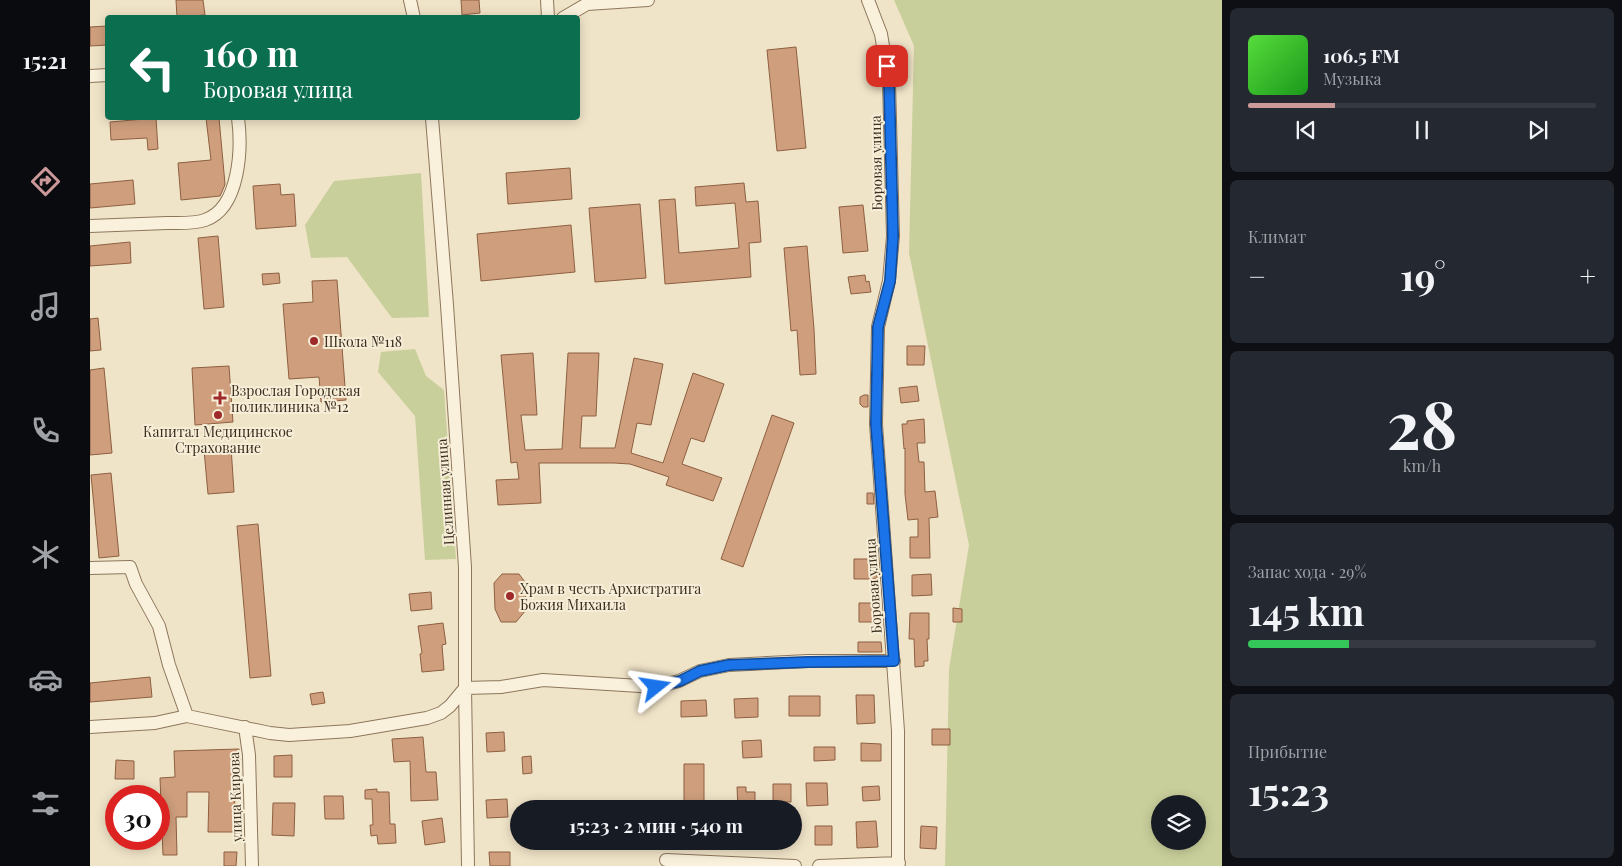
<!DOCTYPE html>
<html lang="ru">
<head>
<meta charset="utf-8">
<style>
	body { margin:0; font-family:"Playfair Display",serif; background:#242831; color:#f1f3f6; height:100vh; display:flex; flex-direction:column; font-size:19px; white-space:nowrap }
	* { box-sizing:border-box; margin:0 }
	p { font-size:16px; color:#9ea1a6 }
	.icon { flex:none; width:28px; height:28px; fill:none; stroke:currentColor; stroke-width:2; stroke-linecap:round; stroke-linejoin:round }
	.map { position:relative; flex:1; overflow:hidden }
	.side { display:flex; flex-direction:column; gap:8px; padding:8px; background:#0d0f14; width:400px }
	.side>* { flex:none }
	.hud { position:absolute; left:15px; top:15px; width:475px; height:105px; border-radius:5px; box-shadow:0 2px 12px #0003; background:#0b6e4f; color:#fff; overflow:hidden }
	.controls { position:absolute; left:1061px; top:795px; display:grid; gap:10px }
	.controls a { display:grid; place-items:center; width:55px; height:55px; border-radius:50%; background:#171b24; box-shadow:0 2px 12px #0003; font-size:25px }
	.speed { position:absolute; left:15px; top:785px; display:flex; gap:10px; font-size:25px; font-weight:700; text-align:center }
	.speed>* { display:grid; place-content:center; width:65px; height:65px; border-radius:50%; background:#171b24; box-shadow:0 2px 12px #0003; line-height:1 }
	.speed .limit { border:8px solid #d22; background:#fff; color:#111 }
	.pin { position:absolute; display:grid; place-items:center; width:42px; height:42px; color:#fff; margin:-21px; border-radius:10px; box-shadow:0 2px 8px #0006 }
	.me { position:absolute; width:55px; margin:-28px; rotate:75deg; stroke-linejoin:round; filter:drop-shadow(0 0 4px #0008) }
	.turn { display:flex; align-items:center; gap:18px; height:105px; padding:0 15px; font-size:22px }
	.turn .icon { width:65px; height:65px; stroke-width:2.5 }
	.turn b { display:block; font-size:35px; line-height:42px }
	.big { font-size:38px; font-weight:700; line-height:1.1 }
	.side .card { flex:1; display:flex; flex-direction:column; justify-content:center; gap:8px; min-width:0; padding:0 18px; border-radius:8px; background:#242831 }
	.side .dial { align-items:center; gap:0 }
	.dial b { font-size:65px; line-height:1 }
	.song { display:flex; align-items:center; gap:15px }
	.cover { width:60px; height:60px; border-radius:8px; background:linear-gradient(135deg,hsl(110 70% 55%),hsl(120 70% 35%)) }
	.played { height:5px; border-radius:2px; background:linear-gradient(90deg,#cc999b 25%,#363941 25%) }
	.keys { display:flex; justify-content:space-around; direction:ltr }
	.heat { display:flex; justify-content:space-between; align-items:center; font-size:28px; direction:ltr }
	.charge { height:8px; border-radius:4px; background:linear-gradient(90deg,#34c759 29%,#363941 0) }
	.trip { position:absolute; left:420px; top:800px; width:292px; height:50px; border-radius:25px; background:#171b24; box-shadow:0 2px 12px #0003; font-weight:700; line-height:50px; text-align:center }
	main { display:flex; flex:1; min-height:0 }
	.tabs { display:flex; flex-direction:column; width:90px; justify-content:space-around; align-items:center; background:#090b0e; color:#9ea1a6 }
	.tabs .icon { width:35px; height:35px }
	.tabs .selected { color:#cc999b }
	.tabs b { font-size:22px; color:#f1f3f6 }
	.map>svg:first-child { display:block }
	.green { fill:#c9cf9b; fill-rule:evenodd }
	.building { fill:#cf9f7d; stroke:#8d5f41 }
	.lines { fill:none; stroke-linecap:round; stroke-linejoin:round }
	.minor-casing { stroke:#8d765c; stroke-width:14 }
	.minor { stroke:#faf1dc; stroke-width:12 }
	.route-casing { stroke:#114b97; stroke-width:12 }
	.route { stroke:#1a73e8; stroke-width:9 }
	.poi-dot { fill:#9e2a2b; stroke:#f7eed8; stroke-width:2 }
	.labels { text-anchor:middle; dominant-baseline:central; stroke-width:4; stroke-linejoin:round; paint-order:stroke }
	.street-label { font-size:14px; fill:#3d2e20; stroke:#f7eed8 }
	.poi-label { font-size:14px; fill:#3d2e20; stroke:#f7eed8; text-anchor:start }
</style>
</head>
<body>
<main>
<nav class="tabs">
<b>15:21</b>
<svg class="icon selected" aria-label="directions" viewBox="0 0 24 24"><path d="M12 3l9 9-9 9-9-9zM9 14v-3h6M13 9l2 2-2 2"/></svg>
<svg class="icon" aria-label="music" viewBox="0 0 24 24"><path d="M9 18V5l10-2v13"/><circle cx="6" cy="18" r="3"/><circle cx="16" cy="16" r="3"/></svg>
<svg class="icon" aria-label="phone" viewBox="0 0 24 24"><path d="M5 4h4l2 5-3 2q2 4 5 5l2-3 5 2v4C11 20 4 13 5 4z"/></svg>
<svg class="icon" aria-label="climate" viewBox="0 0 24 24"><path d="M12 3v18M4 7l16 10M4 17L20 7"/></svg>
<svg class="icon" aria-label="car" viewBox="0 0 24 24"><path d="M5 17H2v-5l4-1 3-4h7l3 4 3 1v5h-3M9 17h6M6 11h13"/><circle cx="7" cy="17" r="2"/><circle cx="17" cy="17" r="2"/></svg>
<svg class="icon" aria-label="filters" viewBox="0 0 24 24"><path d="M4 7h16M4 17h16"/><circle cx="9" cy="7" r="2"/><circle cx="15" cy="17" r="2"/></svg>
</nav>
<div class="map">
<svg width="1132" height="866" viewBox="0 0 1132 866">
	<rect width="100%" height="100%" fill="#f0e4c8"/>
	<path class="green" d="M 804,0 L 1132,0 L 1132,866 L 855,866 L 859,669 L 879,545 L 819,253 L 824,46 ZM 1070,804 L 1108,804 L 1108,841 L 1070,841 Z
		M 331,173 L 339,317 L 302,318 L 257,257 L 221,258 L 215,225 L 244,181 Z
		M 325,349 L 336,376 L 354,390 L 366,559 L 335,560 L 325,416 L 288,372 L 291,352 Z"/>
	<path class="building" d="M 86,0 L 113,0 L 115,15 L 87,17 Z
		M 371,0 L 389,0 L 390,13 L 372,15 Z
		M 18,26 L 18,45 L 0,46 L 0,27 Z
		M 706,47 L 716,148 L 687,151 L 677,50 Z
		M 66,118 L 68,149 L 58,150 L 57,138 L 21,140 L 20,122 Z
		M 116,118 L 129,118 L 135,184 L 134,187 L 130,196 L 91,200 L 88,163 L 121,160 Z
		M 480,168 L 482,199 L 418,204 L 416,173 Z
		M 43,180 L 45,204 L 0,208 L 0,184 Z
		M 654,183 L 656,202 L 668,201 L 671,242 L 659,243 L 661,277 L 575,284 L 569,200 L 585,199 L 589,253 L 649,248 L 645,203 L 606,206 L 605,187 Z
		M 190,184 L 191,195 L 204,194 L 206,226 L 166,229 L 163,186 Z
		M 550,204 L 556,278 L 505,282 L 499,208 Z
		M 773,205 L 778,251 L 753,253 L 749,207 Z
		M 481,225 L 485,272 L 391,281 L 387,234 Z
		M 128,236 L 134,307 L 114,309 L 108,238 Z
		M 40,242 L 41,263 L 0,266 L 0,246 Z
		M 717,246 L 724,329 L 726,374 L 710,375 L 707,330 L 701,331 L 694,248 Z
		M 189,273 L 190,283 L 173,285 L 172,274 Z
		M 775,275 L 776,282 L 779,281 L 781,292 L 761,294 L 758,277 Z
		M 247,280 L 256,400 L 231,402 L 229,377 L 199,379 L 193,304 L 223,302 L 222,281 Z
		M 8,318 L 11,350 L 0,351 L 0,319 Z
		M 817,346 L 835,346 L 834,365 L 817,365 Z
		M 443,353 L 447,415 L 431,415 L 435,450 L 472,449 L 478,353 L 509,353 L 506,416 L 492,416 L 490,448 L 525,448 L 544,358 L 573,364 L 561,425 L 547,423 L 541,453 L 573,463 L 603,373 L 634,384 L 614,442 L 601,438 L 592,464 L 632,478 L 623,501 L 576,485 L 579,477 L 540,464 L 524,463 L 449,463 L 451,503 L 408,505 L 406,480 L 429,479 L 427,462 L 421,463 L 411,355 Z
		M 139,366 L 143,422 L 105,425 L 102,368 Z
		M 14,368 L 22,453 L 0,455 L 0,370 Z
		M 827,386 L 829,401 L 811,403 L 809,388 Z
		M 774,395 L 778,395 L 778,407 L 773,407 L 770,404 L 770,397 Z
		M 682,415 L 704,423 L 653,567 L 631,559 Z
		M 834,419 L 835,443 L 827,443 L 829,462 L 834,462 L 835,492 L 845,491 L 848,517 L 839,518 L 840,558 L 820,558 L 820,537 L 828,537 L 828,519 L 818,520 L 815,494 L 815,448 L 814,449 L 812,424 L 817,424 L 817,421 Z
		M 141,447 L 144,492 L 118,494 L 114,450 Z
		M 21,473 L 29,556 L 9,558 L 1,475 Z
		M 777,493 L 783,493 L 784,504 L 777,504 Z
		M 168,524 L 181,676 L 160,678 L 147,526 Z
		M 764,559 L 787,559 L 787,579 L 764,579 Z
		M 412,574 L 429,574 L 435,582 L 436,610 L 426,622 L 411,622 L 405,609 L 404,583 Z
		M 841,574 L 842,595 L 822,596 L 822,575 Z
		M 341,592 L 342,609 L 321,611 L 319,594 Z
		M 769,603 L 786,603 L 786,622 L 769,622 Z
		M 863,608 L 872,609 L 872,622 L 863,622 Z
		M 820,613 L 839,613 L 839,639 L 837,639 L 838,661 L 834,661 L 834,666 L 825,667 L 824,639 L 819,639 Z
		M 353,623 L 356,644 L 352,645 L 354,670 L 332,672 L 330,654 L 332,653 L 328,626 Z
		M 768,642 L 791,642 L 792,652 L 768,652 Z
		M 60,677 L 62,697 L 0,702 L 0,683 Z
		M 233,692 L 235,703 L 222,705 L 220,694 Z
		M 766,695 L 784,695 L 785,723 L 767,724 Z
		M 699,696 L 730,696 L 730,716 L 699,716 Z
		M 668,698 L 668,717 L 645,718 L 644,699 Z
		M 616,700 L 617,716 L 591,717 L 591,701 Z
		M 842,729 L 860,729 L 860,745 L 842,745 Z
		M 414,732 L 415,751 L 397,752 L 396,733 Z
		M 333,737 L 336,772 L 346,772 L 348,800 L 321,801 L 320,761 L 304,762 L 302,739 Z
		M 671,740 L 672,757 L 653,758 L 652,741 Z
		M 771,743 L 791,744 L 791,761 L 771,761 Z
		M 724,747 L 745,747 L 745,760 L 724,761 Z
		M 149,749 L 150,761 L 147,761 L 148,792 L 145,792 L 144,832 L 118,832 L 119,792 L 97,792 L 97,817 L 86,817 L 87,855 L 73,855 L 70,778 L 85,777 L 84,751 Z
		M 202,755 L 202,777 L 184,777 L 184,756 Z
		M 441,756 L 442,773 L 433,774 L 432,757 Z
		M 26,760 L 44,761 L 44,779 L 25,779 Z
		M 594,764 L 614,764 L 614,809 L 594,809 Z
		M 716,783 L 737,783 L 738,805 L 717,806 Z
		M 683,784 L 701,784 L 701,802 L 683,802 Z
		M 789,786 L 790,800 L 773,801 L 772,787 Z
		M 647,787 L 656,787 L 656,792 L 665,792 L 665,809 L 648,809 Z
		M 287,789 L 287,792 L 299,792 L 300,824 L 305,824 L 306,843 L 288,844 L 287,835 L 281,836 L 280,825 L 283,825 L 282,799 L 275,799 L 275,790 Z
		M 234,796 L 253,796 L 254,819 L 235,819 Z
		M 417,799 L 418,817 L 397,818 L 396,800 Z
		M 183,803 L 205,803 L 204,836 L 182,835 Z
		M 352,818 L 355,842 L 335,845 L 332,821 Z
		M 786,821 L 788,847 L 767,848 L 766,822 Z
		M 725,826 L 742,826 L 742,845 L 725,845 Z
		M 831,826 L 847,827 L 846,849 L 830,848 Z
		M 134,852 L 147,852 L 146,866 L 134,866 Z
		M 399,852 L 420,852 L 420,866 L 400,866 Z"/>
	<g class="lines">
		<g class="minor-casing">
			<path id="minor" d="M 320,0 L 324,18
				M 457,0 L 458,18
				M 778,0 L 791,34 L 799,82 L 803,236 L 799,281 L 788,327 L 786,424 L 808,731 L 808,866
				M 473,18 L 497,4 L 558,0
				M 0,76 L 18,75
				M 342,118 L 357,305 L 375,567 L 375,688 L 378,866
				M 0,226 C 26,225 51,224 77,223 C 89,223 104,224 115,220 C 150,208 152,148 148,118
				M 0,568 L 40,567 L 46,584 L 69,626 L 79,665 L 97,716
				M 0,727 L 65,723 L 97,716 L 180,733 L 199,735 L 260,731 L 337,718 L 351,713 L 360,706 L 375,688 L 411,687 L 453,680 L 566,687 L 589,681 L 610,671 L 639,665 L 718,661 L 804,661
				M 155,727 L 159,755 L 162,866
				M 576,860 L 705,866
				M 729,866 L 809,863"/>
		</g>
		<use href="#minor" class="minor"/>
	</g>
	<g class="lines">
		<g class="route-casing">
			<path id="route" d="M 566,687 L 590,681 L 610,671 L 639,665 L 718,662 L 804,661 L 786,424 L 788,327 L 800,281 L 803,236 L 799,82 L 797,66"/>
		</g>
		<use href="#route" class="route"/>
	</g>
	<g class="poi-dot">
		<circle cx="224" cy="341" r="5"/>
		<path d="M127.5 390.5h5v5h5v5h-5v5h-5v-5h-5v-5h5z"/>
		<circle cx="128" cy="415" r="5"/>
		<circle cx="420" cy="596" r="5"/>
	</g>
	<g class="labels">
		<g class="street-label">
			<text transform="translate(786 163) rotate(-91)">Боровая улица</text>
			<text transform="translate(355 492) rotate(-94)">Целинная улица</text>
			<text transform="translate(783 586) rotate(-94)">Боровая улица</text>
			<text transform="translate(145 797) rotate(-92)">улица Кирова</text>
		</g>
		<g class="poi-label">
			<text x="234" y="341">Школа №118</text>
			<text x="141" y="390">Взрослая Городская<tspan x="141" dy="16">поликлиника №12</tspan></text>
			<text x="128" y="431" text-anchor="middle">Капитал Медицинское<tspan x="128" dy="16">Страхование</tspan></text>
			<text x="430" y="588">Храм в честь Архистратига<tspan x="430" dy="16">Божия Михаила</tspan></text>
		</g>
	</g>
</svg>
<div class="controls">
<a><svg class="icon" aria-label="layers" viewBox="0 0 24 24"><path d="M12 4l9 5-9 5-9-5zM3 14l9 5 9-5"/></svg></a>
</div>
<div class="speed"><div class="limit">30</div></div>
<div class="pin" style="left:797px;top:66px;background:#d93025"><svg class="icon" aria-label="arrive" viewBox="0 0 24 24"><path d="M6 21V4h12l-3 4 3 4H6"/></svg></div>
<svg class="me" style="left:566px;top:687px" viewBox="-20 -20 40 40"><path d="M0-17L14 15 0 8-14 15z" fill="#1a73e8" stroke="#fff" stroke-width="4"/></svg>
<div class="trip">15:23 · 2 мин · 540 m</div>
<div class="hud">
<div class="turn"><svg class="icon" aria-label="left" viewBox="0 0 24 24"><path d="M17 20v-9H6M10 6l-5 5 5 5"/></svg><div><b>160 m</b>Боровая улица</div></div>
</div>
</div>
<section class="side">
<div class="card">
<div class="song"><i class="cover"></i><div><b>106.5 FM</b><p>Музыка</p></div></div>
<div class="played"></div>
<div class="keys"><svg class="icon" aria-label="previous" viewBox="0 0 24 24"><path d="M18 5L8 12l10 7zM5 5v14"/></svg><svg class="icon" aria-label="pause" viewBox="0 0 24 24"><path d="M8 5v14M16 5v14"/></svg><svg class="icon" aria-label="next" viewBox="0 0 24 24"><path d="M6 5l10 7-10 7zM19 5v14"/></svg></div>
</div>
<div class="card"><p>Климат</p>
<div class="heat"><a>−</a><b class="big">19°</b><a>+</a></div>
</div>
<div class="card dial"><b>28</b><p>km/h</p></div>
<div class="card"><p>Запас хода · 29%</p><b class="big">145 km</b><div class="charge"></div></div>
<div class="card"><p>Прибытие</p><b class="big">15:23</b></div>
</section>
</main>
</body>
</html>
